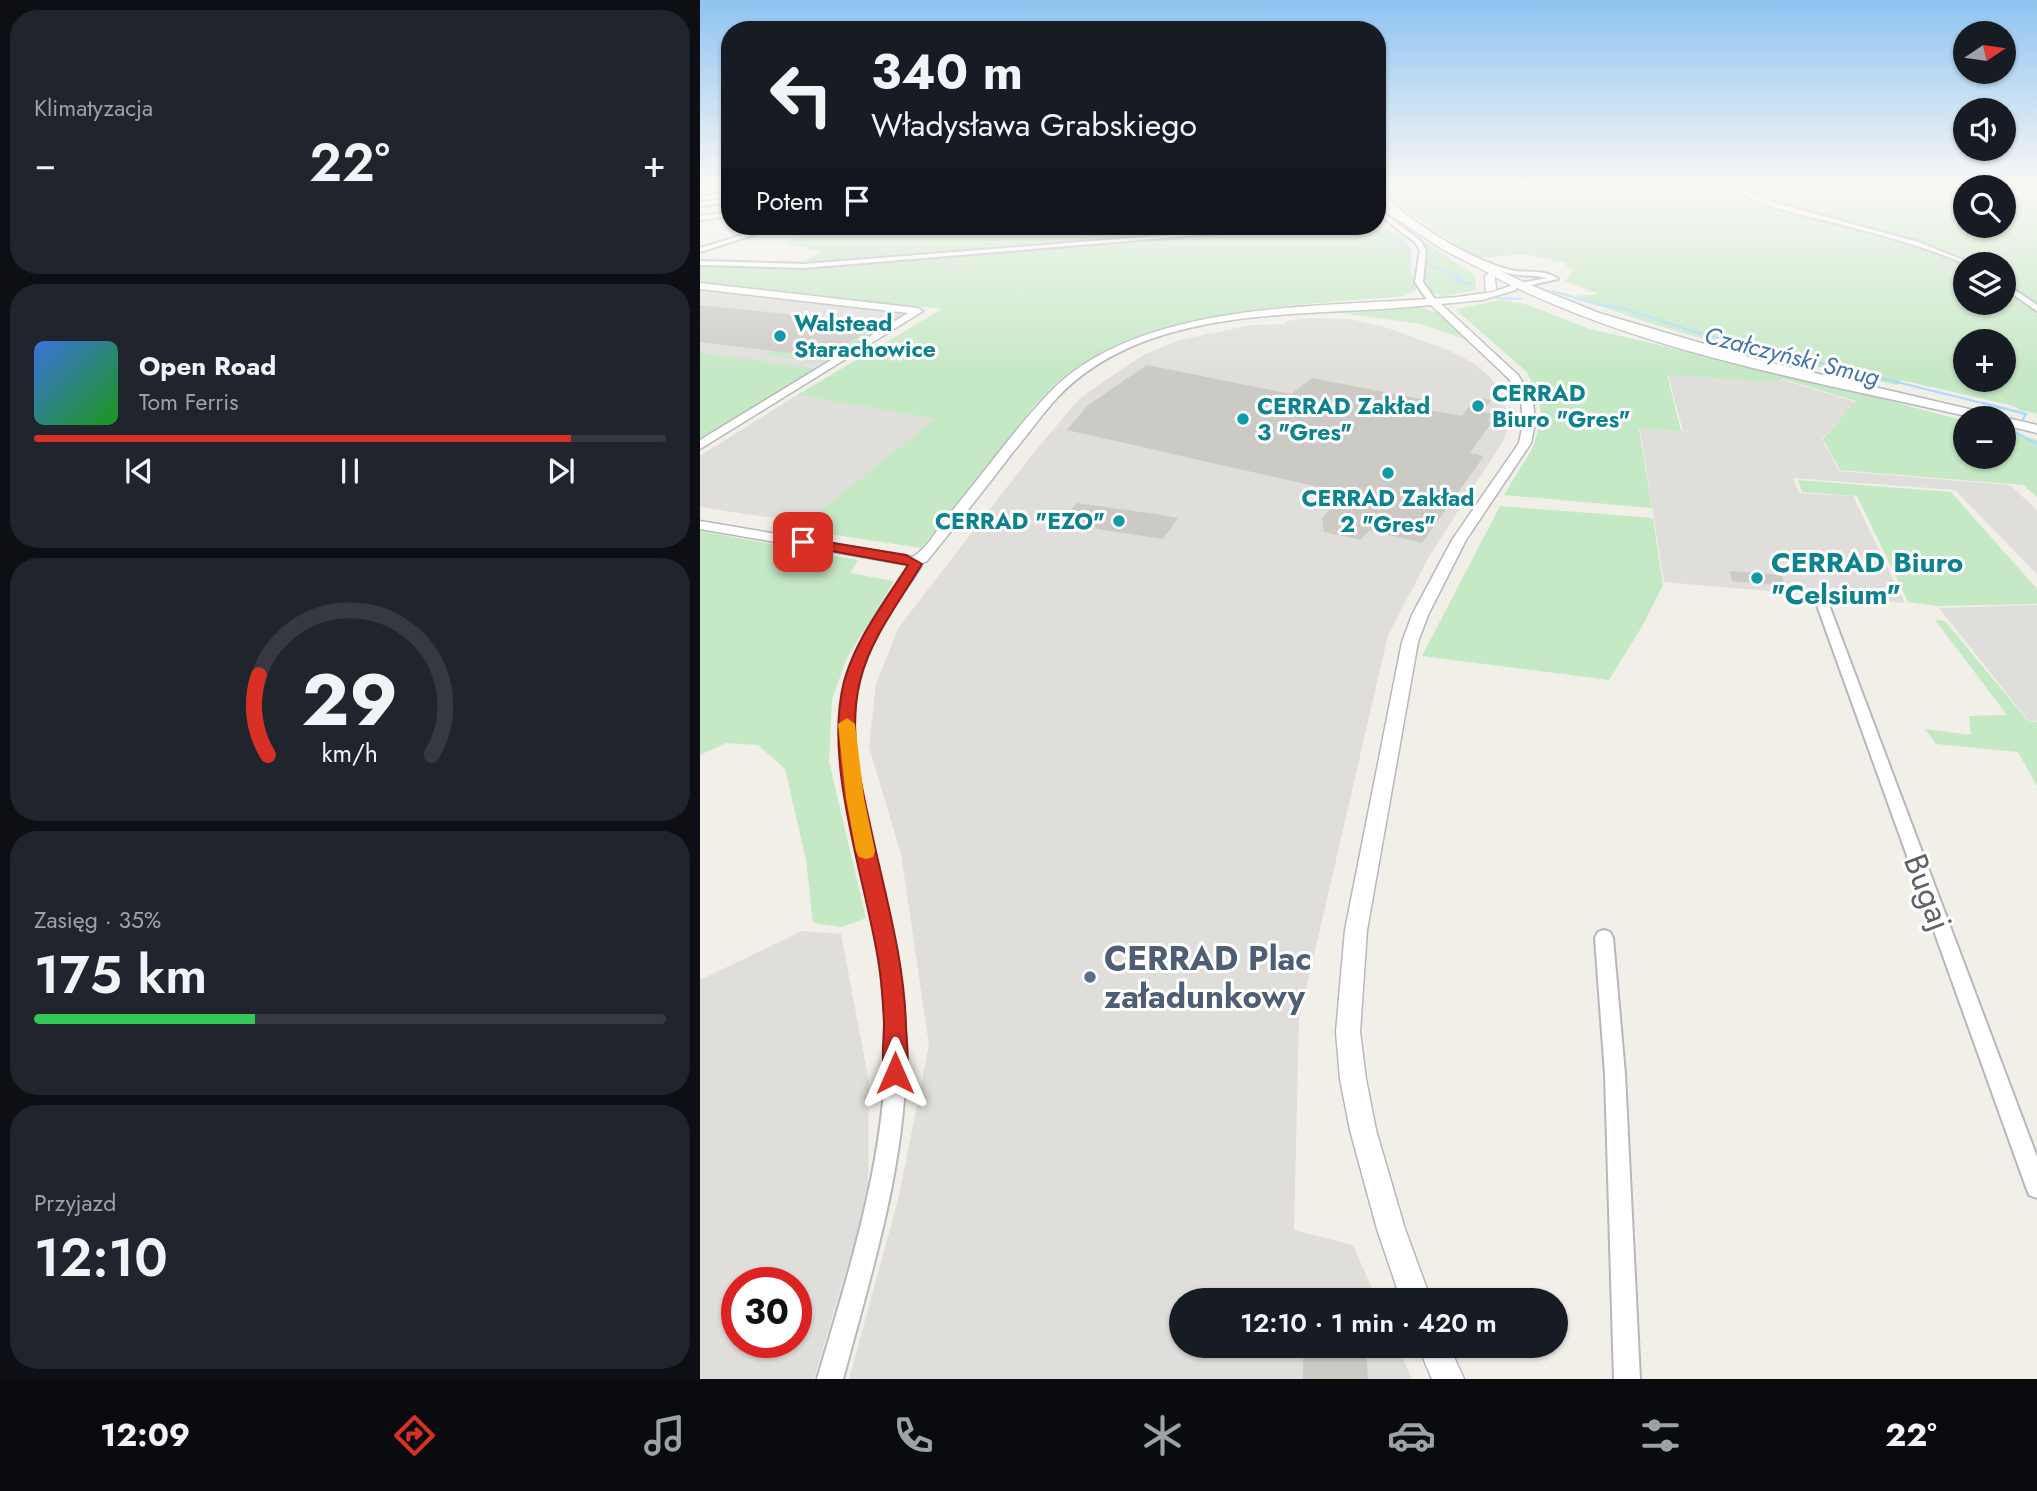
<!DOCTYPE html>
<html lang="pl">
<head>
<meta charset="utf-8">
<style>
	body { margin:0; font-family:Jost,sans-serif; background:#20242c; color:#f1f3f6; height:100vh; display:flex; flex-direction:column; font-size:26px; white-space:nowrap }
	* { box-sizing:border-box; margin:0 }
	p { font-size:23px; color:#9ea1a6 }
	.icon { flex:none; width:38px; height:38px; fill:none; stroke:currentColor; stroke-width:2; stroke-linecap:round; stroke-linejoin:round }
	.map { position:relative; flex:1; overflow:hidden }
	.details { display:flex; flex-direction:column; gap:10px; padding:10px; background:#0d0f14; width:700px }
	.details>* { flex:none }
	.top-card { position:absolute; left:21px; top:21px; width:665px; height:214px; border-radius:28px; box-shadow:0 2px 5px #0004; background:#171b24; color:#f1f3f6; overflow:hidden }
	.needle { width:46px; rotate:77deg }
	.fabs { position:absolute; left:1253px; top:21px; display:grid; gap:14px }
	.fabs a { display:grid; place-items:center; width:63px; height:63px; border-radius:50%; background:#171b24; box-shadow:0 2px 5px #0004; font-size:35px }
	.speed { position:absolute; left:21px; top:1267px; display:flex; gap:14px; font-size:35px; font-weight:700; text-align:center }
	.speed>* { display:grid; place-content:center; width:91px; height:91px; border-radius:50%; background:#171b24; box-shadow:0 2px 5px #0004; line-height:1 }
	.speed .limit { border:10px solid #d22; background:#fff; color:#111 }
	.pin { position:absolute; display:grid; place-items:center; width:60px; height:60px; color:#fff; margin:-30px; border-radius:14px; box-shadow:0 4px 10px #0006 }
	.me { position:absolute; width:77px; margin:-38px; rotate:0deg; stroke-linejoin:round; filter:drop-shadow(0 0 5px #0008) }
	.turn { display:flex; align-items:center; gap:24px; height:147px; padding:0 35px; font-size:32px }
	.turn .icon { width:91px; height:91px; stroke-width:2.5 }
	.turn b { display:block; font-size:49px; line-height:60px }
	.then { display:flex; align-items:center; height:66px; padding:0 35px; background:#0003; gap:14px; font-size:26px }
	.big { font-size:52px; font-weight:600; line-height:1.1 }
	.details .tile { flex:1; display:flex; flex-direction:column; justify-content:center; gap:10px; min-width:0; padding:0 24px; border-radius:28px; background:#20242c }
	.details .dial { align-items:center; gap:0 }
	.dial svg { height:182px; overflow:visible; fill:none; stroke:#363941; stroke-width:7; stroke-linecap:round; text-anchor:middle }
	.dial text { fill:#f1f3f6; stroke:none }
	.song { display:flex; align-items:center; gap:21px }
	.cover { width:84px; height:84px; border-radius:10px; background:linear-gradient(135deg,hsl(220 70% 55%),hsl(120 70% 35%)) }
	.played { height:7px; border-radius:4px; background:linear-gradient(90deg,#d93025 85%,#363941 85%) }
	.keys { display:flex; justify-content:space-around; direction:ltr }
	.heat { display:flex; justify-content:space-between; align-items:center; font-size:38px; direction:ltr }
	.charge { height:10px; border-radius:5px; background:linear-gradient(90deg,#34c759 35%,#363941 0) }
	.trip { position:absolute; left:469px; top:1288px; width:399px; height:70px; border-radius:35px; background:#171b24; box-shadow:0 2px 5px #0004; font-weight:600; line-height:70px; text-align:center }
	.dock { display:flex; height:112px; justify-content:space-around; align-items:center; background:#090b0e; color:#9ea1a6 }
	.dock .icon { width:49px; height:49px }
	.dock .active { color:#d93025 }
	.dock b { font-size:32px; color:#f1f3f6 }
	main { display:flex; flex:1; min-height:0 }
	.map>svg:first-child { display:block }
	.industrial { fill:#e0deda; fill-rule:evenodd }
	.green { fill:#c5e8c5; fill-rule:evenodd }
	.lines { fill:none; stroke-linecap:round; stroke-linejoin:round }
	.stream-far1 { stroke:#aadaff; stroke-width:2 }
	.stream { stroke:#aadaff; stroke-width:2.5 }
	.building { fill:#cccac5 }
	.minor-casing { stroke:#b5b8bc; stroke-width:4 }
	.tertiary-casing { stroke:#b5b8bc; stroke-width:3 }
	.secondary-casing { stroke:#b6babf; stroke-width:3 }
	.minor { fill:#fff; fill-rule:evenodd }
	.tertiary { fill:#fff; fill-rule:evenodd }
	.secondary { fill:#fff; fill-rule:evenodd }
	.route { fill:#d93025; stroke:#8d1f18; stroke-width:2 }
	.slow { fill:#f59e0b }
	.culture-dot { fill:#0f9aa8; stroke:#fff; stroke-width:2.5 }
	.service-dot { fill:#5c6f8a; stroke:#fff; stroke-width:2.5 }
	.labels { text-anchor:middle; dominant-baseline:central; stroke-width:6; stroke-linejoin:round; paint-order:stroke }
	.far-culture-label { font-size:23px; font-weight:bold; fill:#0d838f; stroke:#fff; text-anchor:start }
	.far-water-label { font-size:24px; font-style:italic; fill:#4174aa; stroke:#fff }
	.culture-label { font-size:28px; font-weight:bold; fill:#0d838f; stroke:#fff; text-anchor:start }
	.near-street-label { font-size:33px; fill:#5f6368; stroke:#fff }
	.near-service-label { font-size:33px; font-weight:bold; fill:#4e5e75; stroke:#fff; text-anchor:start }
</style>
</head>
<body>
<main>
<section class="details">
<div class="tile"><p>Klimatyzacja</p>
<div class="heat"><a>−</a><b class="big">22°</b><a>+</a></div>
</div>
<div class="tile">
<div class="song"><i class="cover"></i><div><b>Open Road</b><p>Tom Ferris</p></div></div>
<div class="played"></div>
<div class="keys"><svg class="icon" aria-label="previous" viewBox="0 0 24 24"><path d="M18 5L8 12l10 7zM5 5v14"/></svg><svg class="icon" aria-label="pause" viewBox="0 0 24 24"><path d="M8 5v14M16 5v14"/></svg><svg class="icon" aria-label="next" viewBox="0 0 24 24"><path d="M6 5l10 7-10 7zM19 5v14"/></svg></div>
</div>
<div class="tile dial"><svg viewBox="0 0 100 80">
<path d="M14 69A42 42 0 1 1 86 69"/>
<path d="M14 69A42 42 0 0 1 10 34" stroke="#d93025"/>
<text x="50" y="56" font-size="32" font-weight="700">29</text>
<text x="50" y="72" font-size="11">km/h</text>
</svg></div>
<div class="tile"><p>Zasięg · 35%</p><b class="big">175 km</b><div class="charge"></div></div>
<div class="tile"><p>Przyjazd</p><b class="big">12:10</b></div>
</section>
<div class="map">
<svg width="1337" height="1379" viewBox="0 0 1337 1379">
	<rect width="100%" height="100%" fill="#f1efe8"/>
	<path class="industrial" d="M 0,288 L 206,310 L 209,314 L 118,368 L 0,354 Z
		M 608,318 L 649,319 L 685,327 L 748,350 L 773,363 L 790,377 L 802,395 L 809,424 L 803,441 L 730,555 L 688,635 L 599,1020 L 594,1230 L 653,1245 L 677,1300 L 481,1300 L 481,1346 L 697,1346 L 712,1379 L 149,1379 L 199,1196 L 229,1045 L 201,854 L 169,747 L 176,684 L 199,627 L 331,456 L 380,398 L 443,355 L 480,340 L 551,325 L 585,324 L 587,321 Z
		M 968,375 L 1077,382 L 1083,380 L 1156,402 L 1122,439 L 1139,471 L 1310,485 L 1337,510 L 1337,574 L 1255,490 L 1093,478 L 1099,493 L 1153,496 L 1205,603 L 964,582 L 940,429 L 983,431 Z
		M 97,395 L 237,419 L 106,523 L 0,507 L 0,456 Z
		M 1337,605 L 1337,721 L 1328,720 L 1239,608 Z
		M 102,931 L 141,934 L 169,1082 L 168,1195 L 114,1379 L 0,1379 L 0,980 ZM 37,1283 L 96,1283 L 96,1342 L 37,1342 Z"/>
	<path class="green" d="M 677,183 L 1337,183 L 1337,414 L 1320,410 L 1314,406 L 1201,380 L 1197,385 C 1089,360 978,338 875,296 L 899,294 L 865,281 L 873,271 L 862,262 L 825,254 L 778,258 L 677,192 ZM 1265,187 L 1304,187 L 1304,226 L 1265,226 ZM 1265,264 L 1304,264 L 1304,303 L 1265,303 ZM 1265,341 L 1304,341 L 1304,380 L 1265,380 Z
		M 677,225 L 701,235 L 712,250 L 709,265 L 716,290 L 704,296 C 591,306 466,307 369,373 C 343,391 324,419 304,444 C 276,478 249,513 221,548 L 97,529 L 236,419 L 97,395 L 242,309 L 0,283 L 0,264 L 95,268 L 618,226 Z
		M 136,226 L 596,226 L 99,265 L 122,251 L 83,243 Z
		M 726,243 L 775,275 L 776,290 L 743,296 L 731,292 L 725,279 Z
		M 801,300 L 825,304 L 890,329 L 1107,379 L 1265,421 L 1265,457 L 1304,457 L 1304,431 L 1337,440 L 1337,497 L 1323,485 L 1140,470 L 1123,439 L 1156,401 L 1083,379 L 1076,382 L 967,375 L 981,431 L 939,429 L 952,508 L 804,495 L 833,447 L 842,417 L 837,394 L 827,372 L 755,309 Z
		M 723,308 L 738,313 L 770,341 L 721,324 L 633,312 Z
		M 170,330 L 181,331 L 127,363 L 63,355 L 72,351 L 124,357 Z
		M 0,353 L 123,369 L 0,442 Z
		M 1098,480 L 1251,492 L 1337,589 L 1337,604 L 1237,606 L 1208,602 L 1157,496 L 1102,492 Z
		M 800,506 L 953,518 L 963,585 L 943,625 L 909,680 L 722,656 Z
		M 0,531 L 158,560 L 150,573 L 194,581 L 147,658 L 132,699 L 129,762 L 166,918 L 142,927 L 113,923 L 106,860 L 85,769 L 58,745 L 26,743 L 0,755 Z
		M 1235,620 L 1245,621 L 1327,720 L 1337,722 L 1337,786 L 1318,752 L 1236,744 L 1225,729 L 1271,735 L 1269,716 L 1307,715 Z"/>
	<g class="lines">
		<path class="stream-far1" d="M 667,226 L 709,249 L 710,265
			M 732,266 L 761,277 L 755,280 L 772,284
			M 853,291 L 899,305 L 923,308 L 998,333 L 1290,405
			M 796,298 L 821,299"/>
		<path class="stream" d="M 1283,403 L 1326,414 L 1323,419
			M 1317,433 L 1337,444"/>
	</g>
	<path class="building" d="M 0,305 L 48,310 L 179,325 L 124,357 L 0,342 Z
		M 447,365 L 591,394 L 612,378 L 725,400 L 719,408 L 762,416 L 776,397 L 791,400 L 782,412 L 793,414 L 788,421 L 792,422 L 770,453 L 784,456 L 722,543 L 669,530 L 661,540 L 624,532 L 622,518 L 645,493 L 367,430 L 388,405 Z
		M 377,503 L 455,514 L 478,518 L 463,539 L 358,523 Z
		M 1030,571 L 1082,575 L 1085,586 L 1032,581 Z
		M 603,1346 L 666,1346 L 668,1379 L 603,1379 Z"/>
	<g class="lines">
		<g class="minor-casing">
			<path id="minor" d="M 1024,183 L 1031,183 L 1051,194 L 1075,203 L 1218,242 L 1273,264 L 1265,264 C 1222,245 1177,234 1131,222 C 1095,213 1055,206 1024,183 Z
				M 30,186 L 30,190 L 0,194 L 0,190 Z
				M 30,198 L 30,202 L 0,206 L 0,202 Z
				M 683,199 L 687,199 C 719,227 769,259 810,270 C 826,274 843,268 858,279 L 822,287 L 822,283 L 847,278 C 833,274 818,277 804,272 C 761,258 717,231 683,201 Z
				M 677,208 L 722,242 L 726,251 L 723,282 L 737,302 L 736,304 L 730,304 L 715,282 L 720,251 L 716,243 L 677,213 Z
				M 30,212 L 30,216 L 0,220 L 0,216 Z
				M 72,226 L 81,226 L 0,252 L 0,248 Z
				M 585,226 L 609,226 L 104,268 L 0,265 L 0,261 L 104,264 Z
				M 1304,283 L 1337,305 L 1337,311 L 1304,288 Z
				M 215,558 L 219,559 L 221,566 C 197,602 169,639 159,682 C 146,736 161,791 172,844 C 187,911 205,978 206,1047 C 207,1161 172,1271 143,1379 L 117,1379 C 149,1271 185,1161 186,1048 C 187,979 170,911 156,844 C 145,791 131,735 145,681 C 157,639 184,602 209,566 L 209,562 Z
				M 1120,593 L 1126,597 L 1337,1157 L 1337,1198 L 1329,1195 L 1326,1187 L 1114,597 Z
				M 904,930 L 910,932 L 913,938 L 925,1074 L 940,1379 L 914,1379 L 905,1074 L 895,938 L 898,932 Z"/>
		</g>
		<g class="tertiary-casing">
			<path id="tertiary" d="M 0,283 L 218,308 L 223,311 L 0,449 L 0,440 L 208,313 L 0,289 Z
				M 813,285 L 816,286 L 816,290 L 782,300 L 741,304 L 818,375 L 833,400 L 835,423 L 831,443 L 766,540 L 728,615 L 718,642 L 667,930 L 660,1032 L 666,1079 L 676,1130 L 705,1229 L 731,1300 L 701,1300 L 677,1229 L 650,1130 L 640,1079 L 636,1032 L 645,930 L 702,642 L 712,615 L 752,540 L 819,443 L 823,423 L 821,400 L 809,379 L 731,305 C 610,318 448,301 357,398 C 341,415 328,435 313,452 C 285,489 256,525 227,561 L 215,566 L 0,529 L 0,521 L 213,557 C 226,549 237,530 247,517 C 281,477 312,432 348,394 C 440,297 633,308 757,297 L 793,292 Z
				M 718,1346 L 749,1346 L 764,1379 L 732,1379 Z"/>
		</g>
		<g class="secondary-casing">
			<path id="secondary" d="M 677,199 L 749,245 L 823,282 L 899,313 L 1055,359 L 1337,425 L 1337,433 L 1304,425 L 1304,418 L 1275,418 C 1114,381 943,353 795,277 L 796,290 L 786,292 L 785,276 L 789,273 L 742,249 L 677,206 Z"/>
		</g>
		<use href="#minor" class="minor"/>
		<use href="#tertiary" class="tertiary"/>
		<use href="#secondary" class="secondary"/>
	</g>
	<linearGradient id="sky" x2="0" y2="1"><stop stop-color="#8fc3f1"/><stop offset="0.49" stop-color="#f9f8f5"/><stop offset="1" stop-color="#f9f8f5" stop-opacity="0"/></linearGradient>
	<rect width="1337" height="376" fill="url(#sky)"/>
	<path class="route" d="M 103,538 L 206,555 L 222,564 C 200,601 170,639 160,681 C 148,730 160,781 171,829 C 185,895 205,961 206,1029 C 207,1045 210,1066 204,1081 L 195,1085 L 187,1081 C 180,1064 184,1042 184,1023 C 183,1004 182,984 179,965 C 166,880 123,765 144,682 C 155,640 185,602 208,565 L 98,545 L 98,539 Z"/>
	<path class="slow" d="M 147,718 L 155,724 L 164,798 L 175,851 L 173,857 L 166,859 L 159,857 L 156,851 L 146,798 L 138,724 Z"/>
	<g class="culture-dot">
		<circle cx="80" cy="336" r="7"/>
		<circle cx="778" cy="406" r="7"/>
		<circle cx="543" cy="419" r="7"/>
		<circle cx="688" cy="473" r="7"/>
		<circle cx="419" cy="521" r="7"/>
		<circle cx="1057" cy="578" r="7"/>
	</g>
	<circle class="service-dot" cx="390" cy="977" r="7"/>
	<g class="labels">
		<g class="far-culture-label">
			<text x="94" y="323">Walstead<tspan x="94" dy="26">Starachowice</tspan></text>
			<text x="792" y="393">CERRAD<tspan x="792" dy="26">Biuro "Gres"</tspan></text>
			<text x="557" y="406">CERRAD Zakład<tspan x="557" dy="26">3 "Gres"</tspan></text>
			<text x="688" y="498" text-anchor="middle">CERRAD Zakład<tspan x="688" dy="26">2 "Gres"</tspan></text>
			<text x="405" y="521" text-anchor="end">CERRAD "EZO"</text>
		</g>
		<g class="far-water-label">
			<text transform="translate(1092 356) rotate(14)">Czałczyński Smug</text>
		</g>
		<g class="culture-label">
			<text x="1071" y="562">CERRAD Biuro<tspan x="1071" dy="32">"Celsium"</tspan></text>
		</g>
		<g class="near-street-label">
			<text transform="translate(1228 892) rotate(69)">Bugaj</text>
		</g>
		<g class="near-service-label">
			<text x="404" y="958">CERRAD Plac<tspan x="404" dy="38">załadunkowy</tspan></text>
		</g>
	</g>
</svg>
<div class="fabs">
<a><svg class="needle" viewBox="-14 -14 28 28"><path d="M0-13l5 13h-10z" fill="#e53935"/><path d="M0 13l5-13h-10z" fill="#9ea1a6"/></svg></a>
<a><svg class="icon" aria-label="sound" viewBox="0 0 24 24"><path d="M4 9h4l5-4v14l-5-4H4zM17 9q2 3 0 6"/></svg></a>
<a><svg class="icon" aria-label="search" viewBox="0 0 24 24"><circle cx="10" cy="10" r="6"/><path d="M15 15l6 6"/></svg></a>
<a><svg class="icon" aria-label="layers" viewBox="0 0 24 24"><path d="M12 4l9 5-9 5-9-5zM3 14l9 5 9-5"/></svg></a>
<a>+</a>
<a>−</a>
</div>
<div class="speed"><div class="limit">30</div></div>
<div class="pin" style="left:103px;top:542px;background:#d93025"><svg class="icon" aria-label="arrive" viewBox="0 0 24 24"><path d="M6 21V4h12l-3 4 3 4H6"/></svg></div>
<svg class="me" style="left:195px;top:1073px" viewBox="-20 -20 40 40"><path d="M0-17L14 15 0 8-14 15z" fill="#d93025" stroke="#fff" stroke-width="4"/></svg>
<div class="trip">12:10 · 1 min · 420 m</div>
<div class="top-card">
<div class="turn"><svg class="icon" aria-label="left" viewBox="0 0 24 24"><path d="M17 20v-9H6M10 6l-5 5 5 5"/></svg><div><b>340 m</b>Władysława Grabskiego</div></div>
<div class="then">Potem<svg class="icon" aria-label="arrive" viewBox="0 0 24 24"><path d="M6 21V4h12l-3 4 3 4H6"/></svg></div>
</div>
</div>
</main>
<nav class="dock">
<b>12:09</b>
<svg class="icon active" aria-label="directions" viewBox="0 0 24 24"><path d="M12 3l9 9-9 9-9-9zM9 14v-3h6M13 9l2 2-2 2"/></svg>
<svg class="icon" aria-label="music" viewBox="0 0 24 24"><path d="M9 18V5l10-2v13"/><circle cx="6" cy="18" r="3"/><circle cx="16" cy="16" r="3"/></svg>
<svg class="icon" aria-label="phone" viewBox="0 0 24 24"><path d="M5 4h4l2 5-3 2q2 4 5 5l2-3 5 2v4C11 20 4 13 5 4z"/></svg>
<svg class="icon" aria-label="climate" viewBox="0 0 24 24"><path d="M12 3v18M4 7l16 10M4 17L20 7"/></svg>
<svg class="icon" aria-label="car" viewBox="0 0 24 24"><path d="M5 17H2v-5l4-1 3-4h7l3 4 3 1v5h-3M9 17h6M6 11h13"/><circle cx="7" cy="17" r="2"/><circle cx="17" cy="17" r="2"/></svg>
<svg class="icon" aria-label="filters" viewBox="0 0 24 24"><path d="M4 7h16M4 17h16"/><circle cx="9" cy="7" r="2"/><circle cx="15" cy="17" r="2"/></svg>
<b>22°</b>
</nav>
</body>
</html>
